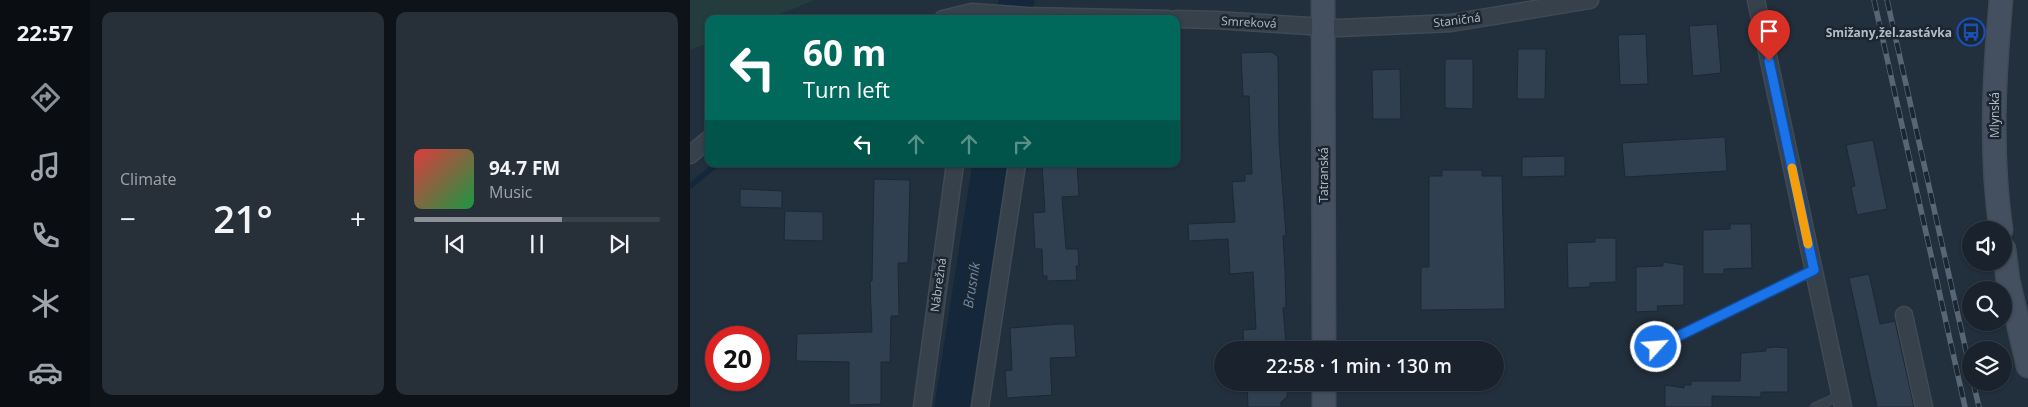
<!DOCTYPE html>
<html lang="en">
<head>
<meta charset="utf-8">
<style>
	body { margin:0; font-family:"Open Sans",sans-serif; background:#272f39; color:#f1f3f6; height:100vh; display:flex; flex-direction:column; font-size:19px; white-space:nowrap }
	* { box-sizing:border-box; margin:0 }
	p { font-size:16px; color:#9fa4aa }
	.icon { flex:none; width:28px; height:28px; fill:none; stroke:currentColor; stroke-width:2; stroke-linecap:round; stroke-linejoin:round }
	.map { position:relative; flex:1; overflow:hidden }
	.sheet { display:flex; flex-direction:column; gap:12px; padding:12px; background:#0e1319; width:600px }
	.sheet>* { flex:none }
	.top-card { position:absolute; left:15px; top:15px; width:475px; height:152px; border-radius:10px; box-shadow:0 1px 4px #0004,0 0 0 1px #384049; background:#00695c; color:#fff; overflow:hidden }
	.fabs { position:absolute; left:1272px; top:221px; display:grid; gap:10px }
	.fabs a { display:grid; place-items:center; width:50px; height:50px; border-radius:50%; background:#1a232d; box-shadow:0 1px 4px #0004,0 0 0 1px #384049; font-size:25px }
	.speed { position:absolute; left:15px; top:326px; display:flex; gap:10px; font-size:25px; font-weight:700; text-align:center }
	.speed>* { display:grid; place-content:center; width:65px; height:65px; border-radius:50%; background:#1a232d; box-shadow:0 1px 4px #0004,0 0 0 1px #384049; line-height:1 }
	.speed .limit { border:8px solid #d22; background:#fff; color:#111 }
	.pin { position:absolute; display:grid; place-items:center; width:42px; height:42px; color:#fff; margin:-51px -21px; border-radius:50% 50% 50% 0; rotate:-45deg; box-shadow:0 0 5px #0007 }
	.pin .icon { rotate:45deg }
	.me { position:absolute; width:55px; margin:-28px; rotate:64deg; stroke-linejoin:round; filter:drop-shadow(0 0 4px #0008) }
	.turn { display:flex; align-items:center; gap:18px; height:105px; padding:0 15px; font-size:22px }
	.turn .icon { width:65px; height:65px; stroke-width:2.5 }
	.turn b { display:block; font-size:35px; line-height:42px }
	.lanes { display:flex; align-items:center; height:48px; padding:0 15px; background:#0003; justify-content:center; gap:25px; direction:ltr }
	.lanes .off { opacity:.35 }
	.big { font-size:38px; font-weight:600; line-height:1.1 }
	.sheet .widget { flex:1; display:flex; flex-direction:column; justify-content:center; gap:8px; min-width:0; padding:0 18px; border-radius:10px; background:#272f39 }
	.song { display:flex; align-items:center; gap:15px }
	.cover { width:60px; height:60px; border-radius:8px; background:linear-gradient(135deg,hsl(0 70% 55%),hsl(140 70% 35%)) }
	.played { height:5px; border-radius:2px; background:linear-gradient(90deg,#8c9099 60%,#384049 60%) }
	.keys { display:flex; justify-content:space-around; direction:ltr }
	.heat { display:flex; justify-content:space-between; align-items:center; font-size:28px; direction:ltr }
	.sheet .tiles { flex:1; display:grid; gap:12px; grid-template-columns:repeat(2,1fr) }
	.trip { position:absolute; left:524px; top:341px; width:290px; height:50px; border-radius:25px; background:#1a232d; box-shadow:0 1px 4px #0004,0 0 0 1px #384049; font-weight:600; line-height:50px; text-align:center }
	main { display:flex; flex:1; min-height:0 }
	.tab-bar { display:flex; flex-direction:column; width:90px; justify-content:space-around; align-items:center; background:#0a0e12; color:#9fa4aa }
	.tab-bar .icon { width:35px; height:35px }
	.tab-bar .active { color:#8c9099 }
	.tab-bar b { font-size:22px; color:#f1f3f6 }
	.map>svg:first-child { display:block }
	.green { fill:#243c3d }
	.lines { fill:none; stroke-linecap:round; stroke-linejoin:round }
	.stream { stroke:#15273a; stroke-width:5.5 }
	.river { stroke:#15273a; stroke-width:35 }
	.building { fill:#314051; stroke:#1d2833 }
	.lane-casing { stroke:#3f4a55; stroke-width:10 }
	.street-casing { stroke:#3f4a55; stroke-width:19 }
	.secondary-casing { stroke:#3f4a55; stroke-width:25 }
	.lane { stroke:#36414c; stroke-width:8 }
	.street { stroke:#36414c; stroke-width:16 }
	.secondary { stroke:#445060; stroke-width:22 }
	.rail-casing { stroke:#586574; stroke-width:5.5 }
	.rail { stroke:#1b2631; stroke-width:4; stroke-dasharray:11; stroke-linecap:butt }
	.route-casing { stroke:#114b97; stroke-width:12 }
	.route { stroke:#1a73e8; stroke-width:9 }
	.slow { stroke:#f59e0b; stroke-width:9 }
	.labels { text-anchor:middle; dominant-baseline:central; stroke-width:5; stroke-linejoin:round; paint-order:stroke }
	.street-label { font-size:12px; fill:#b2bcc8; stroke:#1b2631 }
	.poi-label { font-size:12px; font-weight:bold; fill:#b2bcc8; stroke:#1b2631; text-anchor:end }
	.water-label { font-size:14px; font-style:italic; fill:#6a88a8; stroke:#1b2631 }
</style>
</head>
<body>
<main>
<nav class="tab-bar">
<b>22:57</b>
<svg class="icon active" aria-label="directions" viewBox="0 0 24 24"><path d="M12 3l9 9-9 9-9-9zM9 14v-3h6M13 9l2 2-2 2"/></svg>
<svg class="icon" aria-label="music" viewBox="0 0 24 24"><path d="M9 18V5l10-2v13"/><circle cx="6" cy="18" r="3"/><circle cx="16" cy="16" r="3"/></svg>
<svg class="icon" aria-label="phone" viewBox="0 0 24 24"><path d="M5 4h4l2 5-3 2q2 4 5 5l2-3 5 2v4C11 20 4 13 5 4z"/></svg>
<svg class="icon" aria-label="climate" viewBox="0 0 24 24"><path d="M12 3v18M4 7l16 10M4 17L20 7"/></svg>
<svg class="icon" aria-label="car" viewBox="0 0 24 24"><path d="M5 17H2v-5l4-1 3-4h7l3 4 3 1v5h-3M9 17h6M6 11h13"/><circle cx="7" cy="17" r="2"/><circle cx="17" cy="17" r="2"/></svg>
</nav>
<section class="sheet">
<div class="tiles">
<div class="widget"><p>Climate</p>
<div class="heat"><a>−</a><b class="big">21°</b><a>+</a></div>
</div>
<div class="widget">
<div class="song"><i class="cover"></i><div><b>94.7 FM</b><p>Music</p></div></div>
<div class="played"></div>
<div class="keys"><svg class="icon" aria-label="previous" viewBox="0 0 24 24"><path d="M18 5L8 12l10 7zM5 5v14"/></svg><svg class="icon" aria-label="pause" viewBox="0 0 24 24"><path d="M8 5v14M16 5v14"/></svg><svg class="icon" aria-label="next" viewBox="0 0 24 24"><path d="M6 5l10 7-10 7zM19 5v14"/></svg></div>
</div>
</div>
</section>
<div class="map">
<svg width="1338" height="407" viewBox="0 0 1338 407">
	<rect width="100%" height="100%" fill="#222f3c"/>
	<path class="green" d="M 0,0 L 125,0 L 78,19 L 19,19 L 19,43 L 0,50 Z"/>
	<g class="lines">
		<path class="stream" d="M 0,186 L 27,164"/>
		<path class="river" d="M 322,19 L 327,0
			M 262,407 L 300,164"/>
	</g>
	<path class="building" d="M 1027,24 L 1031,73 L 1003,76 L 999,26 Z
		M 956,34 L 958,84 L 930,85 L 928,35 Z
		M 828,49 L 856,49 L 855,99 L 827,99 Z
		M 582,52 L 588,57 L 589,142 L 596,235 L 593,236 L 595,270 L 596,307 L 593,308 L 596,344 L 554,347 L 553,330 L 566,329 L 563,272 L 540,274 L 538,239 L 499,241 L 498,224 L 545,222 L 542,182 L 555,181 L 555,174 L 562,174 L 559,96 L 553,96 L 551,53 Z
		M 755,59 L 783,59 L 783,109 L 755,108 Z
		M 710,69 L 711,119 L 683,119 L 682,70 Z
		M 1035,137 L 1037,171 L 935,177 L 932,143 Z
		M 1183,140 L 1197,209 L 1167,215 L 1161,187 L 1165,186 L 1156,145 Z
		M 875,156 L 875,176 L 832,177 L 832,157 Z
		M 360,164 L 387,164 L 389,196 L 372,197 L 376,249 L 388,249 L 389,266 L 386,266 L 387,280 L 357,281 L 357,276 L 353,276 L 352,249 L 345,249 L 343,213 L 355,212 L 352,165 Z
		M 752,170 L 792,170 L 792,176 L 812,176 L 815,309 L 731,310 L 731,267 L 739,267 L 739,176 L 752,176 Z
		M 184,179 L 220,180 L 218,263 L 208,263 L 209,316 L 201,316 L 200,362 L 191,362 L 191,404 L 159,405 L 159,362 L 106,361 L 107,334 L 182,332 L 180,281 L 182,281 Z
		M 50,189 L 92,191 L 92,208 L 50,207 Z
		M 95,211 L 133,212 L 133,241 L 94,240 Z
		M 1040,224 L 1061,224 L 1062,268 L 1034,269 L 1034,274 L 1013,274 L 1013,230 L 1040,229 Z
		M 905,238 L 926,238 L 926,282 L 900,283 L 900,287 L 878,288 L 877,243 L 905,242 Z
		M 973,262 L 994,265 L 994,305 L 967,306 L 968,311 L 946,312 L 946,267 L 973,266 Z
		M 1179,274 L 1190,324 L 1205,321 L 1224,407 L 1187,407 L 1159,278 Z
		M 370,324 L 384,324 L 386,357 L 360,358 L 362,395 L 317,398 L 315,371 L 322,370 L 320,328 Z
		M 1085,347 L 1098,348 L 1098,392 L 1071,392 L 1071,397 L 1022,396 L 1022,407 L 975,407 L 975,385 L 994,388 L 994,385 L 1001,385 L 1001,381 L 1050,381 L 1051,353 L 1076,351 L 1076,348 Z
		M 557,382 L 598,382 L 597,397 L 591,402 L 591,407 L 558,407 Z"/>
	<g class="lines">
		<g class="lane-casing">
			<path id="lane" d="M 966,347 L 1124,270
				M 1125,407 L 1150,396"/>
		</g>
		<g class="street-casing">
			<path id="street" d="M 1066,0 L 1153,407
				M 253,19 L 282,12 L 337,16 L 478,19
				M 486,19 L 526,20 L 650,28 L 761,23 L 900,0
				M 0,155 L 19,139
				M 1214,315 L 1234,407
				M 232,407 L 265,164
				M 290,407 L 327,164"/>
		</g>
		<g class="secondary-casing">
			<path id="secondary" d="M 633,0 L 634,350
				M 1311,230 C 1300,153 1304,77 1311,0
				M 1314,249 L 1318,280 L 1338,366
				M 634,382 L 634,407"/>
		</g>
		<use href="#lane" class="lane"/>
		<use href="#street" class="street"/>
		<use href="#secondary" class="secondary"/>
		<g class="rail-casing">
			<path id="rail" d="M 1184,0 L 1275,407
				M 1197,0 L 1281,373
				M 1283,382 L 1289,407"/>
		</g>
		<use href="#rail" class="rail"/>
	</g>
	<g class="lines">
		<g class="route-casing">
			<path id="route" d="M 966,347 L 1124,270 L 1079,61"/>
		</g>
		<use href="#route" class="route"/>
		<path class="slow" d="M 1102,168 L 1118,244"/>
	</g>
	<defs>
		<g id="bus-ring" transform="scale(1.4375)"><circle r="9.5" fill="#1b2631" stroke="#1a4fb4" stroke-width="1.5"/><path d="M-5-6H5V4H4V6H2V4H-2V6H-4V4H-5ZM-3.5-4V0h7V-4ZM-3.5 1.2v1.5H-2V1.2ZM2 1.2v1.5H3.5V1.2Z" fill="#1a4fb4"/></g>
	</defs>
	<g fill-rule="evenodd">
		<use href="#bus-ring" x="1281" y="32"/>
	</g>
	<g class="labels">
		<g class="street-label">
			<text transform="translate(767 20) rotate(-7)">Staničná</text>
			<text transform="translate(559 22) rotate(3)">Smreková</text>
			<text transform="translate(1304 115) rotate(-90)">Mlynská</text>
			<text transform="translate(633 175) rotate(-90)">Tatranská</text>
			<text transform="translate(248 285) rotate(-82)">Nábrežná</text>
		</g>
		<g class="poi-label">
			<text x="1262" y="32">Smižany,žel.zastávka</text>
		</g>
		<g class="water-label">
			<text transform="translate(281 285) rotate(-81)">Brusník</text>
		</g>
	</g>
</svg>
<div class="fabs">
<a><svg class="icon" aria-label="sound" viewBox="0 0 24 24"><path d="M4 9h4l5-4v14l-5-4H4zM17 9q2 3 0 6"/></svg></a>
<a><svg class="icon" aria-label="search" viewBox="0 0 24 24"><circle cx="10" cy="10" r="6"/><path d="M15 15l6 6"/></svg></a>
<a><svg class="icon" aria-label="layers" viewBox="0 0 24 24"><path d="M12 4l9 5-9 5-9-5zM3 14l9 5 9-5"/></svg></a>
</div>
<div class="speed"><div class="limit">20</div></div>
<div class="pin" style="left:1079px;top:61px;background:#d93025"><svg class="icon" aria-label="arrive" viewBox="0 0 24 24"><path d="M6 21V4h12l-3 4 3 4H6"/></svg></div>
<svg class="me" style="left:966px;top:347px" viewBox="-20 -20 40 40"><circle r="17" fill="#1a73e8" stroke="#fff" stroke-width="3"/><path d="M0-11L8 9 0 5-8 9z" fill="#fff"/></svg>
<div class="trip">22:58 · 1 min · 130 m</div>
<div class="top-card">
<div class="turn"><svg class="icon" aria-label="left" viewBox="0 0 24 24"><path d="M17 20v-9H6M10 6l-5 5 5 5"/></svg><div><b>60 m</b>Turn left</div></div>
<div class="lanes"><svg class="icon" aria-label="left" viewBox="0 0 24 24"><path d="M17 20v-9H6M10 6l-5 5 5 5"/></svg><svg class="icon off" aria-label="ahead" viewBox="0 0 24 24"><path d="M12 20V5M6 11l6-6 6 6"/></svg><svg class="icon off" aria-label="ahead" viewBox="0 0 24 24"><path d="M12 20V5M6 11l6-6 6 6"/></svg><svg class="icon off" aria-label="right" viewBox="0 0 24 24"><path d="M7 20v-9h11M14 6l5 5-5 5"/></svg></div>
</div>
</div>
</main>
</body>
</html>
